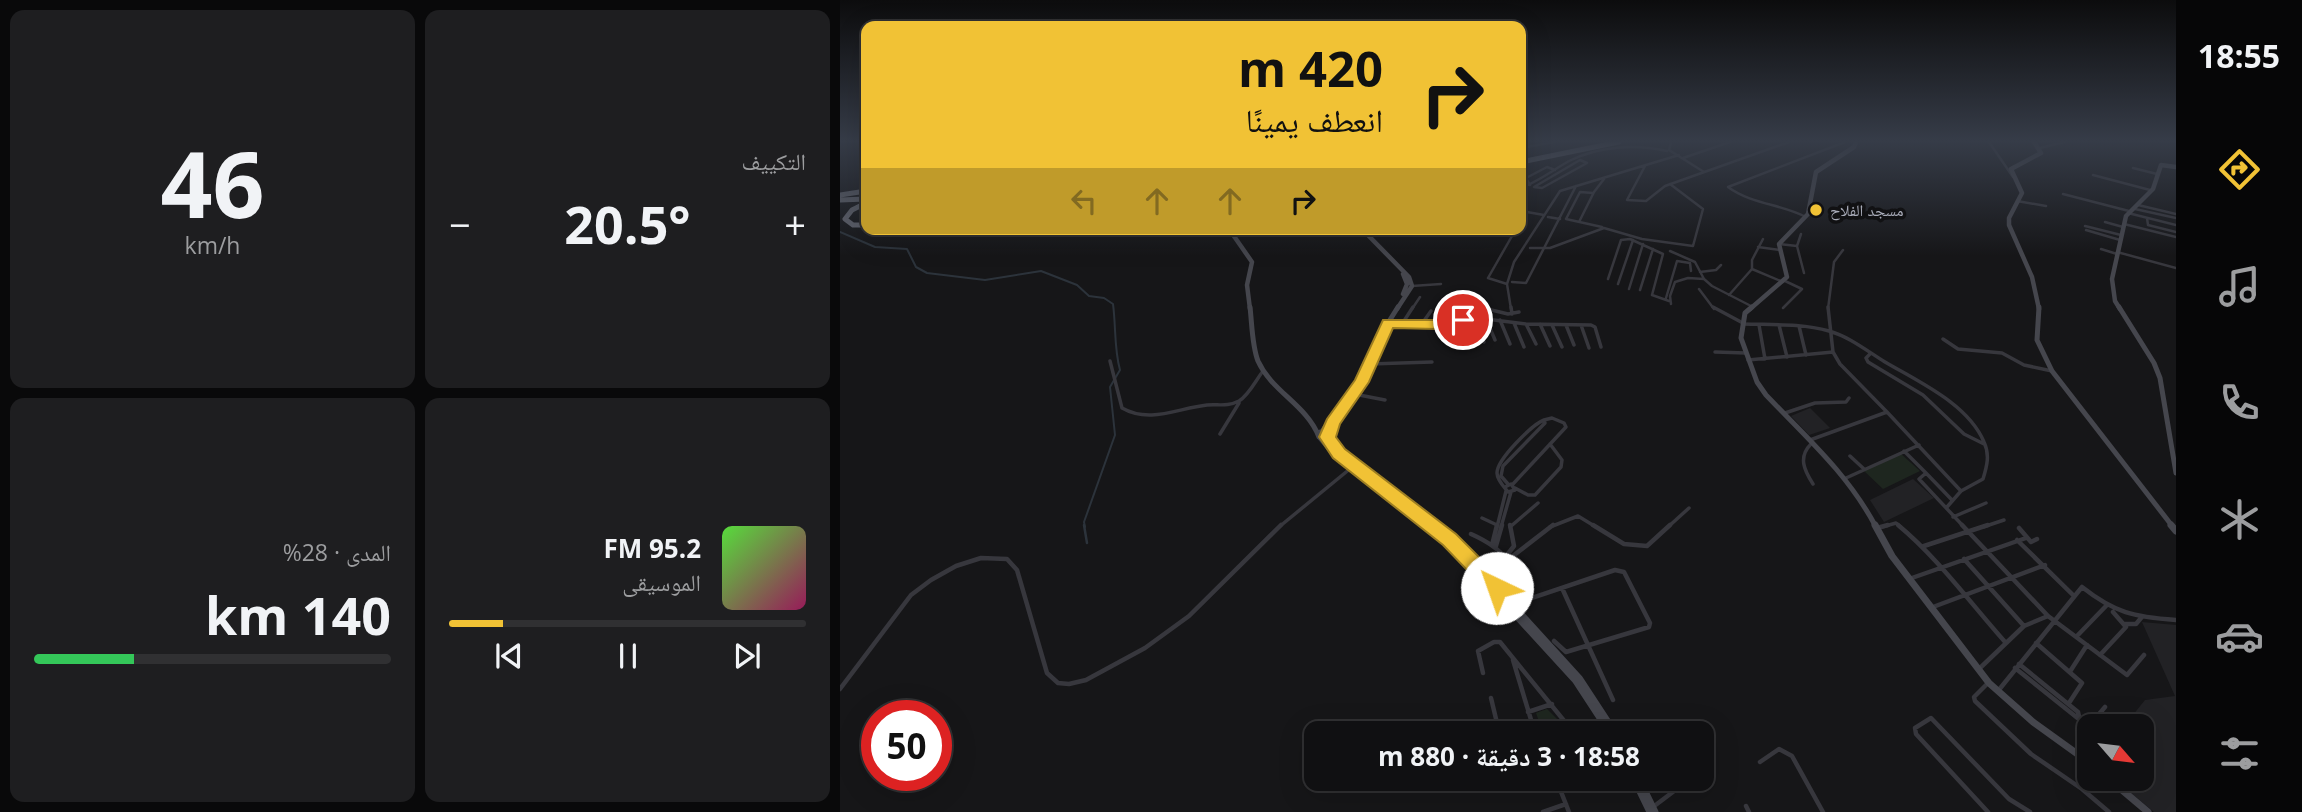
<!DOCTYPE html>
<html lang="ar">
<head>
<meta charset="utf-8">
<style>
	body { margin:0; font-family:"Open Sans","Noto Naskh Arabic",sans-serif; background:#1e1e20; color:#f1f3f6; direction:rtl; height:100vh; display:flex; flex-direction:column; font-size:26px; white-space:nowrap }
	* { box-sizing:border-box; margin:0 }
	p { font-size:23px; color:#9c9d9f }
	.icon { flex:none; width:38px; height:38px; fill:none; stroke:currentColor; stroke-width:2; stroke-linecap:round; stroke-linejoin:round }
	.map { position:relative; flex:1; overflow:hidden; direction:ltr }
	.side { display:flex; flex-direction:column; gap:10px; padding:10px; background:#09090a; width:840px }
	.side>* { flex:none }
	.top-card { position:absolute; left:21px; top:21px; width:665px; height:214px; border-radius:14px; box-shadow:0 7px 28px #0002,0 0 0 2px #303032; direction:rtl; background:#f1c235; color:#111; overflow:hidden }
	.needle { width:46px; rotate:118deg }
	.fabs { position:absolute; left:1237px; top:714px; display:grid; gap:14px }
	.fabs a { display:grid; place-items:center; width:77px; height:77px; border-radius:14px; background:#101012; box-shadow:0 7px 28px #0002,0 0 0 2px #303032; font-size:35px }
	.speed { position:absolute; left:21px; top:700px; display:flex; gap:14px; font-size:35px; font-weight:700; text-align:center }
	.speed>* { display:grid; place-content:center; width:91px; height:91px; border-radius:50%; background:#101012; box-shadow:0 7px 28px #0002,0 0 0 2px #303032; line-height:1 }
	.speed .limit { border:10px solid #d22; background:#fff; color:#111 }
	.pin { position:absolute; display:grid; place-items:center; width:60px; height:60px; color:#fff; margin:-30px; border:4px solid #fff; border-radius:50%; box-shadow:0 2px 7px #0007 }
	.me { position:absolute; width:77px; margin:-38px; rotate:318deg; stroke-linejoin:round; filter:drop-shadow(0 0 5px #0008) }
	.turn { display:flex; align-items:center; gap:24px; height:147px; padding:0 28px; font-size:32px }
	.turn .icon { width:91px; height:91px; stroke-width:2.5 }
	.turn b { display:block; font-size:49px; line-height:60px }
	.lanes { display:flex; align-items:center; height:66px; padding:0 28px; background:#0003; justify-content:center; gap:35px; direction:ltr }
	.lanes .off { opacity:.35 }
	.big { font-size:52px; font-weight:700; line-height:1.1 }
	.side .widget { flex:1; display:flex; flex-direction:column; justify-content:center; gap:10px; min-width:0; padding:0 24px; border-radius:14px; background:#1e1e20 }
	.side .dial { align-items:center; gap:0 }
	.dial b { font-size:91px; line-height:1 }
	.song { display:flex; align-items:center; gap:21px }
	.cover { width:84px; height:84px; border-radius:10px; background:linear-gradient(135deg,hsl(110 70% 55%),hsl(330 70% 35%)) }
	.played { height:7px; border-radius:4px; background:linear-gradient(90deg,#f1c235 15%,#303032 15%) }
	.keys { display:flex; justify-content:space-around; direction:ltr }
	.heat { display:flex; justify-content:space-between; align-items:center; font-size:38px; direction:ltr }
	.charge { height:10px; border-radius:5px; background:linear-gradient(90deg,#34c759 28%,#303032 0) }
	.side .tiles { flex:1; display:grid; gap:10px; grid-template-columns:repeat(2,1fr) }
	.trip { position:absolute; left:464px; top:721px; width:410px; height:70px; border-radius:14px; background:#101012; box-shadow:0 7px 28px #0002,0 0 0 2px #303032; font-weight:700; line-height:70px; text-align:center; direction:rtl }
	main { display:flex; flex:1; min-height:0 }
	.dock { display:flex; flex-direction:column; width:126px; justify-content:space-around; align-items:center; background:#060607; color:#9c9d9f }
	.dock .icon { width:49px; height:49px }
	.dock .on { color:#f1c235 }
	.dock b { font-size:32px; color:#f1f3f6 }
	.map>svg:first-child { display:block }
	.built { fill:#222225 }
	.green { fill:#1e261f }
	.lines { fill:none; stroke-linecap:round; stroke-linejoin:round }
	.stream-far1 { stroke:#2c333b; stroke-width:2 }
	.stream { stroke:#2c333b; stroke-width:2.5 }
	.street-far2 { stroke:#37373d; stroke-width:2.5 }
	.street-far1 { stroke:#37373d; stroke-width:3.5 }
	.street { stroke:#37373d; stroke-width:4.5 }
	.secondary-far2 { stroke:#45464d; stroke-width:4.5 }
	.secondary-far1 { stroke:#45464d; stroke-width:5 }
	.secondary { stroke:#45464d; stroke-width:7 }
	.highway { stroke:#63656e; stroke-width:5 }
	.route { fill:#f1c235; stroke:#9d7e22; stroke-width:2 }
	.poi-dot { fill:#f1c235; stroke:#111113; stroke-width:2.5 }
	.labels { text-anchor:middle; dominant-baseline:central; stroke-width:7; stroke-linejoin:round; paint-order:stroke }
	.far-poi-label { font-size:16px; fill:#a8abb8; stroke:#111113; text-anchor:start }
</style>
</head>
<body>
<main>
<nav class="dock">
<b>18:55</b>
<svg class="icon on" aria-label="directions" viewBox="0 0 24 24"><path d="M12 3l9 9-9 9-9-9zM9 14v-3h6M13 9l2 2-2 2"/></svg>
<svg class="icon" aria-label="music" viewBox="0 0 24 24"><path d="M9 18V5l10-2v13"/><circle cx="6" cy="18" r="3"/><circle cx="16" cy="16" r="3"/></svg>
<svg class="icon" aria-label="phone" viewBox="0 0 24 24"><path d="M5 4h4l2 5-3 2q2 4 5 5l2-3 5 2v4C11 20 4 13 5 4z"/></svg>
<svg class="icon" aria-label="climate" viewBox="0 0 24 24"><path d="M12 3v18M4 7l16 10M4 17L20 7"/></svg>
<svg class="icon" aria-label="car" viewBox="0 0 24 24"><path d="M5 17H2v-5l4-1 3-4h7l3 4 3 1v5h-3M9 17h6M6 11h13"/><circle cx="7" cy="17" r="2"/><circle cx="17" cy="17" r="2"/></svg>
<svg class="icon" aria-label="filters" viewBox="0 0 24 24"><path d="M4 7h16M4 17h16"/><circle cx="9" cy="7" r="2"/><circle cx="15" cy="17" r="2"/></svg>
</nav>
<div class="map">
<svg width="1336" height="812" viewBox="0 0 1336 812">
	<rect width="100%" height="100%" fill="#161618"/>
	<path class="built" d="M 970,408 L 990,428 L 969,435 L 951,416 Z
		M 1073,479 L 1094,498 L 1044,522 L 1030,500 Z
		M 1302,622 L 1336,625 L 1336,812 L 1314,812 L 1274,779 L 1302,779 L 1302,726 L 1284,726 L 1305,700 L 1335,696 Z"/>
	<path class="green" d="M 1060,453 L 1080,471 L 1043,489 L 1023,470 Z
		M 707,709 L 724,726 L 724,731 L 703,733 L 696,713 Z"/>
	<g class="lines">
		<path class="stream-far1" d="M 0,232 L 35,247 L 67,249 L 76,267 L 87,273 L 145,280 L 201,271 L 237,285 L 249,296 L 264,298 L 273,304 C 276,326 274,349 280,370 L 270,387 L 275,435 L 244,522 L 245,527"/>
		<path class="stream" d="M 244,525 L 247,543"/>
		<path class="street-far2" d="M 831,142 L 829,150 L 864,172
			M 1149,142 L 1173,177
			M 681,148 L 714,142
			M 1200,148 L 1224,142
			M 843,158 L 890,142
			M 740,160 L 747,163 L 702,188 L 694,187 Z
			M 805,166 L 787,200 L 806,201 L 825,186 L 949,142
			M 1293,168 L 1317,174
			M 681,170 L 690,185
			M 1253,175 L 1310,190
			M 686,178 L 707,167 L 715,170
			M 681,188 C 699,181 713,170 729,161 C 759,146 795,144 827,151
			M 753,193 L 740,192 L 726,219 L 762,227
			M 1223,194 L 1289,211
			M 1177,201 L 1206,206
			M 1298,205 L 1336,214
			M 1295,209 L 1336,218
			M 1288,213 L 1336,225
			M 708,217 L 720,219
			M 966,217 C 941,204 911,204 888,187 L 1005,142
			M 1307,218 L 1308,225 L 1336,232
			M 681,221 L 687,212 L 704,215
			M 739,222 L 754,192 L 764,179
			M 1265,222 L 1283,227
			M 1284,224 L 1336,237
			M 1245,226 L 1281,235
			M 1246,230 L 1280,240
			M 526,234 L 536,229
			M 961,234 L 957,246 L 964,273
			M 939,244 L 957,246
			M 918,247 L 940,250
			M 690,248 L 710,248 L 764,228 L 802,239 L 853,246 L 863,209 L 830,184
			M 1261,249 L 1277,254
			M 830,251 L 855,262 L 864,279 L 872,286 L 911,306
			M 1277,252 L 1336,268
			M 912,269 L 943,282
			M 860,272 L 876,270 L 881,265
			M 768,279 L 781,240 L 790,239 L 823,254 L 812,295
			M 672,282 L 686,283 L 736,186
			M 667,284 L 648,278 L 676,229
			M 778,284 L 793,240
			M 572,286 L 601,284
			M 789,289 L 803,244
			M 859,289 L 874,309
			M 800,290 L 813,249
			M 812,295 L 829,301
			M 889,295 L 912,269 L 912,260 L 923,239
			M 826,298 L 837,261 L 850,263 L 851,271
			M 622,303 L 647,309
			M 831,304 L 830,296 L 835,282 L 848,278 L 864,279
			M 943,308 L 962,289 L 945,281
			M 572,309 L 580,297
			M 671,309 L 667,284 L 674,262 L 720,191 L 839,155
			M 988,309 L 994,262 L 1003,250"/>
		<path class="street-far1" d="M 639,307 L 668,314 L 679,312
			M 671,307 L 672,314
			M 873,307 L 901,322
			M 635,319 L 644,342
			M 646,319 L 655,340
			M 660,320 L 670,344
			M 619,322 L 628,333
			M 544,323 L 598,324 L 646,319 L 686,324 L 751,325 L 755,327 L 761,347
			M 674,323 L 684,347
			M 562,324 L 573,307
			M 686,324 L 696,344
			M 700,324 L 710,346
			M 903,324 C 931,325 961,323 989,331 C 1010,337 1027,351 1045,362 C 1079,382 1128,404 1144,442 C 1150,455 1147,466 1143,479 L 1121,491 L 1107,507
			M 581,325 L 591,311
			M 712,325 L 722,347
			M 726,325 L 734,345
			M 741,325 L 749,348
			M 919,325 L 925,359
			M 939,325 L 947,357
			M 959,326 L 966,355
			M 1103,339 L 1118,349 L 1162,353 L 1184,365 L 1212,371
			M 875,352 L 906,353
			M 1031,353 L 1026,358 L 1028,362 L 1083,395 L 1124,434 L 1144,444
			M 908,360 L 993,352
			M 270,361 L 282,408 C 310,424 338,408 367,405 C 379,404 387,407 399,401 C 409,395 416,380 423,371
			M 530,364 L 592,362
			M 514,394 L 545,400
			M 1047,412 L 1120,490
			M 945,413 L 975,403 L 1006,402 L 1009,398
			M 380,434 L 399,403
			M 970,440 L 1047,412 L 1000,364 L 993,352 L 988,307
			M 971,444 C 958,457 964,470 973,484
			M 1064,451 L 1086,473 L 1079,479 L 1124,527
			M 1010,456 L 1024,469
			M 1086,473 L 1112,500
			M 1006,478 L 1079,445
			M 673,484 L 726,427 L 724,423 L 712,418 L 704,420
			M 665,487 L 671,484 L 675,490 L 668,492 C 664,487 657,480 657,473 C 657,459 693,424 704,420 L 705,423 L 663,466 L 661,476 L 668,484
			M 675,488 L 688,495 L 695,495 L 721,467 L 722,460 L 710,444
			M 1113,517 L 1146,503
			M 642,518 L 657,525
			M 439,527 L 511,468
			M 657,527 L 666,491
			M 661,527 L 671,492
			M 670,527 L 698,503
			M 710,527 L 738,516 L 756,527
			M 828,527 L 849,508
			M 1042,527 L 1056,523 L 1061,527
			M 1143,527 L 1164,520"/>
		<path class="street" d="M 753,525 L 784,544 L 807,546 L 830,525
			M 1058,525 C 1098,558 1131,604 1166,643
			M 1122,525 L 1208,616 L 1287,675 L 1304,655
			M 1037,528 L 1048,525
			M 1179,528 L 1191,542 L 1197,539
			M 631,534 C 660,547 682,565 671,600
			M 1177,540 L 1234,596
			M 652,545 L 657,525
			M 656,546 L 662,525
			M 1084,546 L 1148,525
			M 667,555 L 674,546 L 670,525
			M 669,559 L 713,525
			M 1124,559 L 1184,626
			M 1069,579 L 1186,538
			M 722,588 L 773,700
			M 674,604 L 775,570 L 784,572 L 810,623 L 809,627 L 726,652 L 714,641
			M 1093,607 L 1205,565
			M 1285,624 L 1296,624 L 1301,618
			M 1236,637 L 1266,606
			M 1196,643 L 1242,683 L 1229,703
			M 1260,655 L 1286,627 L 1273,612
			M 673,660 L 695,733
			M 1179,664 L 1238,712 L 1243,736 L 1243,757
			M 1140,668 L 1184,626 L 1208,616
			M 1175,668 L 1240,720 L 1254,720 L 1265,707
			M 1231,670 L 1247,645
			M 643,673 L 638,651 L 654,642 L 660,642 L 734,733
			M 1147,684 L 1134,697 L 1135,701 L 1191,754 L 1242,789 L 1269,812
			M 0,689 L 71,595 L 91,580 L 116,566 L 141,558 L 167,559 L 177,570 L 207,673 L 218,683 L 229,684 L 246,680 L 305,648 L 349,616 L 441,525
			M 1158,691 L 1242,587 C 1275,613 1294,617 1336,620
			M 688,712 L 712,704
			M 635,733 L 654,727 L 657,723 L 651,698
			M 733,733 L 762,723
			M 757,733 L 768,729
			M 920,762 L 939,749 L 952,756 L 983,812
			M 861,766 L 865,760
			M 716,779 L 729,812
			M 906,806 L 909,812
			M 813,807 L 850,779
			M 703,812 L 726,804
			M 1148,812 L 1076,734 L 1075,728 L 1091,718 L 1169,799 L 1190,812"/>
		<path class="secondary-far2" d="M 1194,142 L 1201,153 L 1171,169 L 1182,193 L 1169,218 L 1169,225 L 1192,277 L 1199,309
			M 389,229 L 412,262 L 407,285 L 410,309
			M 522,229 L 569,277 L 572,286 L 557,309
			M 563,274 L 567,284 L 563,294
			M 910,309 L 947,277 L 939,244 L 968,214 L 976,172 L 1014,147 L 1016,142
			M 1280,309 L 1275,301 L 1272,279 L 1286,216 L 1313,189 L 1321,165 L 1336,167"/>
		<path class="secondary-far1" d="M 410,307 C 412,324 412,346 418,361 C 432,392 467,405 479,437 L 484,439 L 490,434 L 485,430 L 478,433
			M 912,307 L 905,313 L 901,338 L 917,382 L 926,395 C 967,438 1008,474 1036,527
			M 1199,307 L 1197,340 L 1212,371 L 1333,527
			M 1279,307 L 1314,363 L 1320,378 L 1336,473
			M 514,387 L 531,351
			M 483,430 L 509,395
			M 488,430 L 521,382 L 548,323 L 558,307
			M 487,437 L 499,454 L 594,527
			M 480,438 L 496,457 L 588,527"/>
		<path class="secondary" d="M 586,525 L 630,565 L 736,681 L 770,733
			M 592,525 L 627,555 L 739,678 L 775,733
			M 1035,525 L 1052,556 L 1149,683 L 1193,722 L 1250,763
			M 1331,525 L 1336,531
			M 794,779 L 810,812
			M 799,779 L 815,812
			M 1269,779 L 1308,812"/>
		<path class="highway" d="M 681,162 L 779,142
			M 0,195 L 26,191
			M 0,200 L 26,199
			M 26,203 L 12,210 L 5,219 L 13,225 L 26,225"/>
	</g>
	<linearGradient id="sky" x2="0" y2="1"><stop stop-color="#0c0c0d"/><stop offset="0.55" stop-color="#363c48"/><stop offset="1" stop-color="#363c48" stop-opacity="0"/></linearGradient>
	<rect width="1336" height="256" fill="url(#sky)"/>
	<path class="route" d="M 623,315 L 628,316 L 628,323 L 598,329 L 553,328 L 529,382 L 500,424 L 496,437 L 505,449 L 616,534 L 664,582 L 667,588 L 664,594 L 657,597 L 650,594 L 603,545 L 493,458 L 479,437 L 487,419 L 515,380 L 543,320 L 598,320 Z"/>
	<circle class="poi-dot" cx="976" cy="210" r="7"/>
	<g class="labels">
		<g class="far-poi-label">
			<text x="990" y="210">مسجد الفلاح</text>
		</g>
	</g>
</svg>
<div class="fabs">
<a><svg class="needle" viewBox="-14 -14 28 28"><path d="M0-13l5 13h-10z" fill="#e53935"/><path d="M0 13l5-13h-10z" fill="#9c9d9f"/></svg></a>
</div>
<div class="speed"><div class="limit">50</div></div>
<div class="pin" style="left:623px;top:320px;background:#d93025"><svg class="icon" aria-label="arrive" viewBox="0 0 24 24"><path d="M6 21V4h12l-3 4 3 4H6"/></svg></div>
<svg class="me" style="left:657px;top:588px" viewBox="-20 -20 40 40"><circle r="19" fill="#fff"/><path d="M0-13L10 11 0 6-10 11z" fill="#f1c235"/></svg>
<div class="trip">18:58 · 3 دقيقة · 880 m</div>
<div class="top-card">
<div class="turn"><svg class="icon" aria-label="right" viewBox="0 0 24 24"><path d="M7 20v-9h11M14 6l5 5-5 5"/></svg><div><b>420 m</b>انعطف يمينًا</div></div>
<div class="lanes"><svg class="icon off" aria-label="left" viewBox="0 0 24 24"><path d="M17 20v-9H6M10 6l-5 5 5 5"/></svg><svg class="icon off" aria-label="ahead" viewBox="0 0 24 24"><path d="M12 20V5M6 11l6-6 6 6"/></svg><svg class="icon off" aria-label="ahead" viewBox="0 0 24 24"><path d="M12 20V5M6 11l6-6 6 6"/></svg><svg class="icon" aria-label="right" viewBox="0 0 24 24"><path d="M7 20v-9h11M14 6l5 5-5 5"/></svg></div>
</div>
</div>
<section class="side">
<div class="tiles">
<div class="widget"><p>التكييف</p>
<div class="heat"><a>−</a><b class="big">20.5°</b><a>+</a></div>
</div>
<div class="widget dial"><b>46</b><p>km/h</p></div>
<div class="widget">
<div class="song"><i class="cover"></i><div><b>95.2 FM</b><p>الموسيقى</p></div></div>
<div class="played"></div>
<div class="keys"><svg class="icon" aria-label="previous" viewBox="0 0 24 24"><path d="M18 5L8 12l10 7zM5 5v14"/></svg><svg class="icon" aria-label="pause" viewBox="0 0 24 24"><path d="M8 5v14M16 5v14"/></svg><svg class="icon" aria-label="next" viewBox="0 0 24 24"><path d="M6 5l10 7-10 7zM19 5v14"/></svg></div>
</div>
<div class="widget"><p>المدى · 28%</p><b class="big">140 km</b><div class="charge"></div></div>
</div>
</section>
</main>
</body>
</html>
